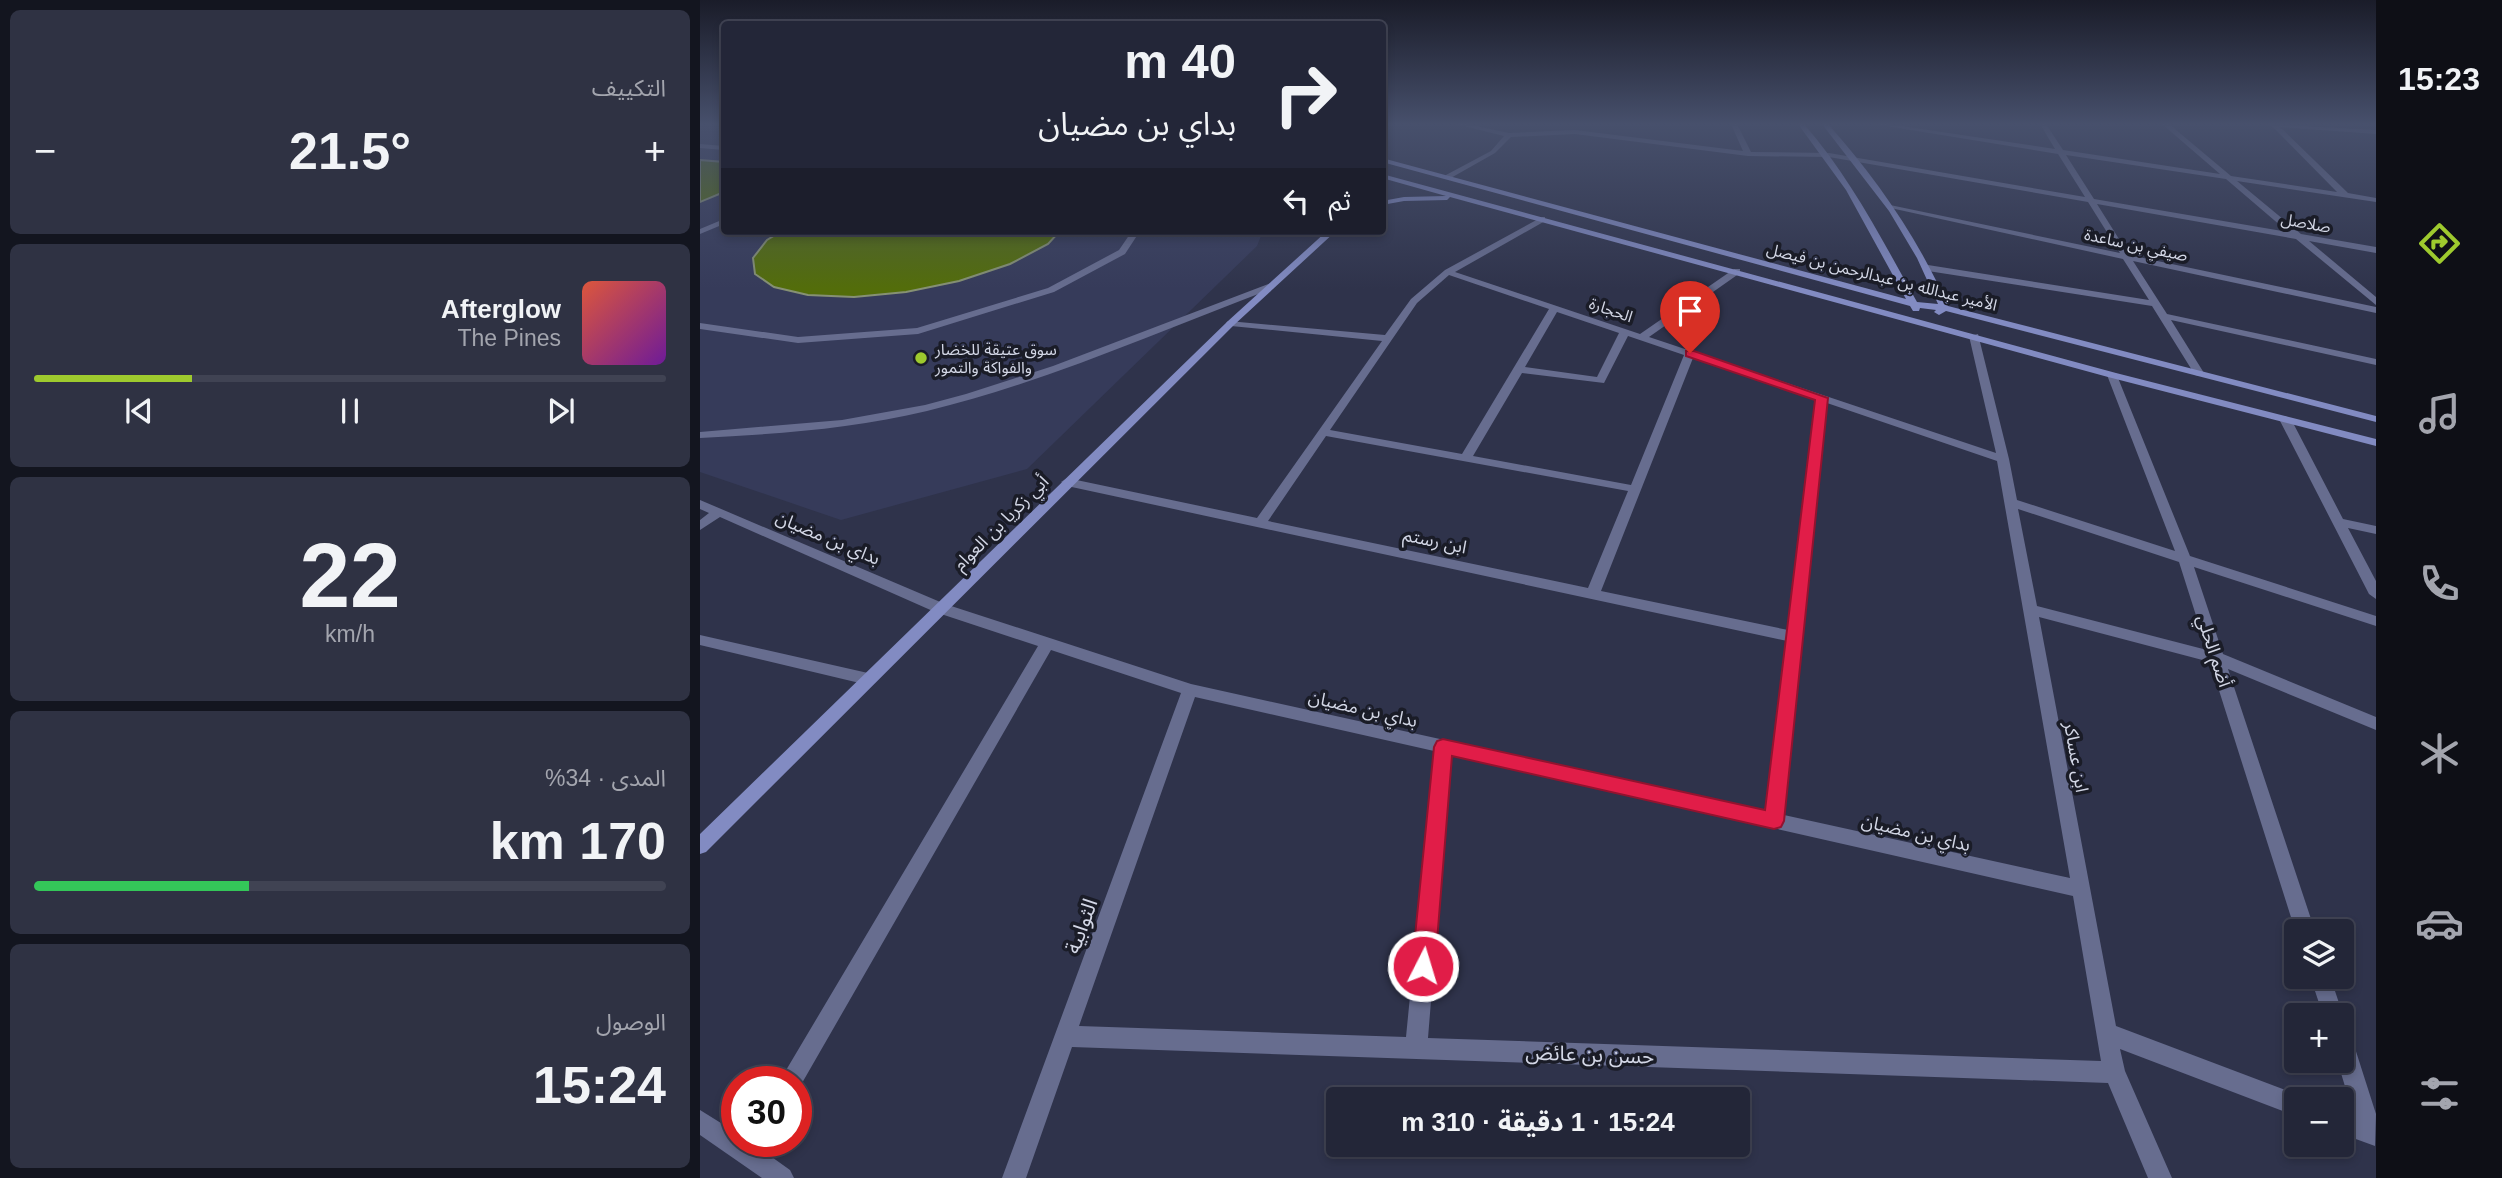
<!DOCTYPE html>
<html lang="ar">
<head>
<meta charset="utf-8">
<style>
	body { margin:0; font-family:Helvetica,"Noto Sans Arabic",sans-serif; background:#2f3243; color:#f1f3f6; direction:rtl; height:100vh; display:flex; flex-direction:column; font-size:26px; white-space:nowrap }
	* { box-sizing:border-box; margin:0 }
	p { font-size:23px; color:#a3a5ae }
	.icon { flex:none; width:38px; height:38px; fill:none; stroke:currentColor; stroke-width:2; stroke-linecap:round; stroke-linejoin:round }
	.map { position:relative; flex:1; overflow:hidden; direction:ltr }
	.drawer { display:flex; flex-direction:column; gap:10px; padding:10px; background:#13151f; width:700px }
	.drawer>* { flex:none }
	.banner { position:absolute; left:21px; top:21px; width:665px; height:214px; border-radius:7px; box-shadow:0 4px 10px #0003,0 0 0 2px #404353; direction:rtl; background:#232638; color:#f1f3f6; overflow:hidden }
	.fabs { position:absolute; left:1584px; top:919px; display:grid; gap:14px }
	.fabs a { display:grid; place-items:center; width:70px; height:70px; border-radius:7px; background:#232638; box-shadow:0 4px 10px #0003,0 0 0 2px #404353; font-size:35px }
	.speed { position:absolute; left:21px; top:1066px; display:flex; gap:14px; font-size:35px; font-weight:700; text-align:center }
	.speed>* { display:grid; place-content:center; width:91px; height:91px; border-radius:50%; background:#232638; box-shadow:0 4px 10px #0003,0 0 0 2px #404353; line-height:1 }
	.speed .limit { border:10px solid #d22; background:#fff; color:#111 }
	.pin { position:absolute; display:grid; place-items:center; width:60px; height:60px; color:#fff; margin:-72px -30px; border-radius:50% 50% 50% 0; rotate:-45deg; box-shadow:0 0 7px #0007 }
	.pin .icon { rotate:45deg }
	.me { position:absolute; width:77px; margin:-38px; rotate:5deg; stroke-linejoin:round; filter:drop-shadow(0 0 5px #0008) }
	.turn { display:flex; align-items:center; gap:24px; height:147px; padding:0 35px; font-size:32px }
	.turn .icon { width:91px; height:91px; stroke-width:2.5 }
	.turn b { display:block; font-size:49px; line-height:60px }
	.then { display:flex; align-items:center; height:66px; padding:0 35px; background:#0003; gap:14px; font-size:26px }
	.big { font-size:52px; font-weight:700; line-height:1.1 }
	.drawer .widget { flex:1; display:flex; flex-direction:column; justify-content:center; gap:10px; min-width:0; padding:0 24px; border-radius:10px; background:#2f3243 }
	.drawer .dial { align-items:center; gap:0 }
	.dial b { font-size:91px; line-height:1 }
	.song { display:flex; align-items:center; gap:21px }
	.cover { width:84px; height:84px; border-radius:10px; background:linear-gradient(135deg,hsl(10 70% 55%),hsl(280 70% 35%)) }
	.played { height:7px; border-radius:4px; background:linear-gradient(90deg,#9eca2e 25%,#404353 25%) }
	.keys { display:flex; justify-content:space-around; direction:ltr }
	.heat { display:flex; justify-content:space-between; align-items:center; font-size:38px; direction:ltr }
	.charge { height:10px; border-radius:5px; background:linear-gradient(90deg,#34c759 34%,#404353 0) }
	.trip { position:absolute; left:626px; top:1087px; width:424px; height:70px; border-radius:7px; background:#232638; box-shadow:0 4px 10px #0003,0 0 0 2px #404353; font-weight:700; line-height:70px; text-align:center; direction:rtl }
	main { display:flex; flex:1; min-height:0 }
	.tabs { display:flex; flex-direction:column; width:126px; justify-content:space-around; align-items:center; background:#0e0f16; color:#a3a5ae }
	.tabs .icon { width:49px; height:49px }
	.tabs .on { color:#9eca2e }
	.tabs b { font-size:32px; color:#f1f3f6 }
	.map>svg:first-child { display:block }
	.built { fill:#363b5a }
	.building { fill:#536d0a; stroke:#869174; stroke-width:2 }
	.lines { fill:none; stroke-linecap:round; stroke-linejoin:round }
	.street { fill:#676d8f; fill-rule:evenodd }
	.secondary { fill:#828bc2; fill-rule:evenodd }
	.route { fill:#e11d48; stroke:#92132f; stroke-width:2 }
	.poi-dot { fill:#9eca2e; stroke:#1a1c27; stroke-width:2.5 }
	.labels { text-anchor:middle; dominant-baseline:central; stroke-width:7; stroke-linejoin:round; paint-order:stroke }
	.far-street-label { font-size:16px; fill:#d3d7e6; stroke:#1a1c27 }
	.far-poi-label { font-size:16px; fill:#d3d7e6; stroke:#1a1c27; text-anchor:start }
	.street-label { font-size:18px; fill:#d3d7e6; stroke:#1a1c27 }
	.near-street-label { font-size:21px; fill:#d3d7e6; stroke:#1a1c27 }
</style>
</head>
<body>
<main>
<nav class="tabs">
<b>15:23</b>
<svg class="icon on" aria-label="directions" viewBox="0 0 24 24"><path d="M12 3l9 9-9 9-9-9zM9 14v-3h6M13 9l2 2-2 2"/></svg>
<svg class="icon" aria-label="music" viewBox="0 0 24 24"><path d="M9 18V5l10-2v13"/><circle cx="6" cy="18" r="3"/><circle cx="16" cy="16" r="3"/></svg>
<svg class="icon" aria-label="phone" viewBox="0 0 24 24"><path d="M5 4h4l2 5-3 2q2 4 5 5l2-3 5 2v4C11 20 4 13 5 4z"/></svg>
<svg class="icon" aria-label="climate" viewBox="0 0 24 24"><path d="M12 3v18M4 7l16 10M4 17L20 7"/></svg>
<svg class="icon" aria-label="car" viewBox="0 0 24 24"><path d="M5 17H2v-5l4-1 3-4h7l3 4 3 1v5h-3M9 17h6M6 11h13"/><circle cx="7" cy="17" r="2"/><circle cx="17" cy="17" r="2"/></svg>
<svg class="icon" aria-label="filters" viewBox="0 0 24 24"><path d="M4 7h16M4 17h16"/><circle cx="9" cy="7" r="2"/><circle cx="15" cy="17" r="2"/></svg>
</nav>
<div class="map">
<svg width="1676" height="1178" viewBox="0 0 1676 1178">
	<rect width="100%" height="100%" fill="#2f334b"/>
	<path class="built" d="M 0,124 L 24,124 L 24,231 L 563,231 L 557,246 L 327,469 L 141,520 L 0,472 Z"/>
	<path class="building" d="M 0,160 L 24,162 L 24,192 L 0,202 Z
		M 82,231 L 360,231 L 348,244 L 310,264 L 259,281 L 206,292 L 154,297 L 108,295 L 74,287 L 55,274 L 53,258 L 67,240 Z"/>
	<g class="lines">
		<path class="street" d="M 756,124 L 767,124 L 809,133 L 875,130 L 1043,151 L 1031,124 L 1037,124 L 1051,152 L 1129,153 L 1385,197 L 1358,154 L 1174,124 L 1188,124 L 1355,149 L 1340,124 L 1346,124 L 1363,150 L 1520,174 L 1462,124 L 1469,124 L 1531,176 L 1637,192 L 1572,126 L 1565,124 L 1676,130 L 1676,134 L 1580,127 L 1648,193 L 1676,198 L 1676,202 L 1537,181 L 1601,234 L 1676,247 L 1676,253 L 1609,241 L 1676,297 L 1676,305 L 1596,239 L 1397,204 L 1429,255 L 1676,307 L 1676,313 L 1433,261 L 1467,314 L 1676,359 L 1676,365 L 1471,320 L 1504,373 L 1499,376 L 1495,375 L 1452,306 L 1228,271 L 1224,268 L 1228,265 L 1449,300 L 1423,259 L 1186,207 L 1190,205 L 1420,253 L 1388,202 L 1129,157 L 1048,156 L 875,134 L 811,137 L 795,153 L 749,179 L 746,179 L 746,175 L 791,151 L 804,136 ZM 1366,155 L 1526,179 L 1588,232 L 1394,199 Z
			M 0,144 L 24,146 L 24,150 L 0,148 Z
			M 842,217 L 845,217 L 845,221 L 755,272 L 940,334 L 1034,269 L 1040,269 L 1040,273 L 949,337 L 1296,453 L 1269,336 L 1278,334 L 1309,459 L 1317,500 L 1475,551 L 1407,375 L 1408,373 L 1416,373 L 1490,556 L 1676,616 L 1676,626 L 1494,567 L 1523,654 L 1676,717 L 1676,730 L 1528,669 L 1615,931 L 1596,933 L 1510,662 L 1339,617 L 1416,1026 L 1604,1097 L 1605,1099 L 1596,1099 L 1596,1116 L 1420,1049 L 1425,1071 L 1472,1178 L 1448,1178 L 1408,1083 L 372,1047 L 326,1178 L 302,1178 L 481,693 L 351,650 L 98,1090 L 96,1082 L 79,1082 L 338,646 L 235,612 L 20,517 L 0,530 L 0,520 L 9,513 L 0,509 L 0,500 L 245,604 L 491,684 L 1066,811 L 1087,641 L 367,486 L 361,482 L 367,478 L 557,518 L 682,341 L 531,326 L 526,323 L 528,321 L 685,335 L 711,299 L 745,270 ZM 749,275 L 849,309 L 762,454 L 630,430 L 717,303 ZM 857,312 L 919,333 L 897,377 L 825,367 ZM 928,336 L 984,355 L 931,485 L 773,456 L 822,373 L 904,383 ZM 993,358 L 1116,400 L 1088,630 L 901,591 ZM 1127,403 L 1297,461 L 1370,878 L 1084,815 ZM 626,436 L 928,491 L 888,588 L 568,521 ZM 1318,509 L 1479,562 L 1507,650 L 1337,606 ZM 495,697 L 734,751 L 706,1037 L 379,1026 ZM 751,755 L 1373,896 L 1401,1061 L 728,1038 Z
			M 24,219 L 24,224 L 0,234 L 0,229 Z
			M 432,231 L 440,231 L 425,254 L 354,292 L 218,334 L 98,343 L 0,329 L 0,323 L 98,337 L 217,328 L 348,288 L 419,250 Z
			M 571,283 L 574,284 L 574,288 C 459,331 347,382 227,411 C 153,429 76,434 0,438 L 0,432 L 142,420 L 225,405 L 266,394 L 353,366 Z
			M 1585,416 L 1591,419 L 1643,519 L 1676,526 L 1676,534 L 1648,528 L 1676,581 L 1676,599 L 1669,594 L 1579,419 Z
			M 0,635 L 168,673 L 173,675 L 176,679 L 173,683 L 168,685 L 0,645 Z
			M 1610,976 L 1630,976 L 1643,1015 L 1642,1020 L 1642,1015 L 1623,1015 Z
			M 1642,1031 L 1650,1034 L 1653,1042 L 1676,1114 L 1675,1146 L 1642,1134 L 1642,1112 L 1654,1116 L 1637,1060 L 1642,1060 Z
			M 0,1110 L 37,1133 L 37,1141 L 66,1141 L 62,1150 L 90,1170 L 94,1178 L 62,1178 L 0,1135 Z"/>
		<path class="secondary" d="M 1098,124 L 1104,124 C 1151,178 1182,240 1217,302 L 1238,304 L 1217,258 L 1189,211 L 1122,124 L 1128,124 C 1177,179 1218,238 1248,306 L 1676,416 L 1676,422 L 1246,311 L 1239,315 L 1234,312 L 1236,310 L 1220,308 L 1219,311 L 1213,311 L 1210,306 L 682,162 L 682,158 L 1206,299 L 1146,190 Z
			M 682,174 L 1416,373 L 1676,439 L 1676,446 L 1408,377 L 750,197 L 747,200 L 704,201 L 682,205 L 682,201 L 704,197 L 746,196 L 682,178 Z
			M 627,231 L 636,231 L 534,325 L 6,852 L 0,854 L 0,834 L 528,321 Z"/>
	</g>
	<linearGradient id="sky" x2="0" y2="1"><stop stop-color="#1a1c29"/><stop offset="0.43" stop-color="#47506c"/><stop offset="1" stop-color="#47506c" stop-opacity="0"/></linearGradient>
	<rect width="1676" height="289" fill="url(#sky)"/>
	<path class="route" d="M 986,351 L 994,351 L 1128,398 L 1084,821 L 1081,827 L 1074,829 L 752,756 L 735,966 L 732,974 L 723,977 L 715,974 L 712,966 L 734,747 L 737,741 L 743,739 L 1065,810 L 1115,400 L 986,356 Z"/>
	<circle class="poi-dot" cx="221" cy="358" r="7"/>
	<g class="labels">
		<g class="far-street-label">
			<text transform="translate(1606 223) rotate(10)">صلاصل</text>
			<text transform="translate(1436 245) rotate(12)">صيفي بن ساعدة</text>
			<text transform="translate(1182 277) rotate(14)">الأمير عبدالله بن عبدالرحمن بن فيصل</text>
			<text transform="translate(911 310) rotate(19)">الحجارة</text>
		</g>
		<g class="far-poi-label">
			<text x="235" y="349">سوق عتيقة للخضار<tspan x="235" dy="18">والفواكة والتمور</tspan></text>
		</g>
		<g class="street-label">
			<text transform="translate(301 523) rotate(-45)">أبي زكريا بن العوام</text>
			<text transform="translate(128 538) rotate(23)">بداي بن مضيان</text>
			<text transform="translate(735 541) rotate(12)">ابن رستم</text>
			<text transform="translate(1514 651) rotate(72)">أضم الحلي</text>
			<text transform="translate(663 709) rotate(13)">بداي بن مضيان</text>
			<text transform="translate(1376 757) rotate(80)">ابن عساكر</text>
			<text transform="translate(1216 833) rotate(13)">بداي بن مضيان</text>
		</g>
		<g class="near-street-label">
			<text transform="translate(381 926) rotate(-70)">الثوابية</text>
			<text transform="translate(890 1054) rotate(2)">حسن بن عائض</text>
		</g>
	</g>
</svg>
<div class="fabs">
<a><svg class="icon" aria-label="layers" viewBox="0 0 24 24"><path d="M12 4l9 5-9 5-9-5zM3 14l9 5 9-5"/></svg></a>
<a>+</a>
<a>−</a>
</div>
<div class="speed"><div class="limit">30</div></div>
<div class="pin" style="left:990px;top:353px;background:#d93025"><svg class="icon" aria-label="arrive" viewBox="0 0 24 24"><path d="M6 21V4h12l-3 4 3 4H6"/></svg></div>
<svg class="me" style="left:723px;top:966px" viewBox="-20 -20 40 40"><circle r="17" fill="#e11d48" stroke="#fff" stroke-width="3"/><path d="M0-11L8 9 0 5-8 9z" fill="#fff"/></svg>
<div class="trip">15:24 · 1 دقيقة · 310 m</div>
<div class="banner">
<div class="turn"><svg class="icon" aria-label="right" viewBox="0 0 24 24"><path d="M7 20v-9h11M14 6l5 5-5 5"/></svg><div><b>40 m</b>بداي بن مضيان</div></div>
<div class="then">ثم<svg class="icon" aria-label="left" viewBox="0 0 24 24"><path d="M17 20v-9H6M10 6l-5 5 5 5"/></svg></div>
</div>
</div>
<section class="drawer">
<div class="widget"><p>التكييف</p>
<div class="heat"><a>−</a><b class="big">21.5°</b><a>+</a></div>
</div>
<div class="widget">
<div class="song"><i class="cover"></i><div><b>Afterglow</b><p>The Pines</p></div></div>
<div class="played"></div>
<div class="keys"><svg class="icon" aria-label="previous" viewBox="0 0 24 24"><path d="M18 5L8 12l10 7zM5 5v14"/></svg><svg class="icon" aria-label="pause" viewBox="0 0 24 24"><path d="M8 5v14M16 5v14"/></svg><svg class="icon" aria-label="next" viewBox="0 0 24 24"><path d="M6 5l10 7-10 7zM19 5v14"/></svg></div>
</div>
<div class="widget dial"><b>22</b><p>km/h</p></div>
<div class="widget"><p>المدى · 34%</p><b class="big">170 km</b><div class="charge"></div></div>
<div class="widget"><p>الوصول</p><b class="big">15:24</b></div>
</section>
</main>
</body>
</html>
